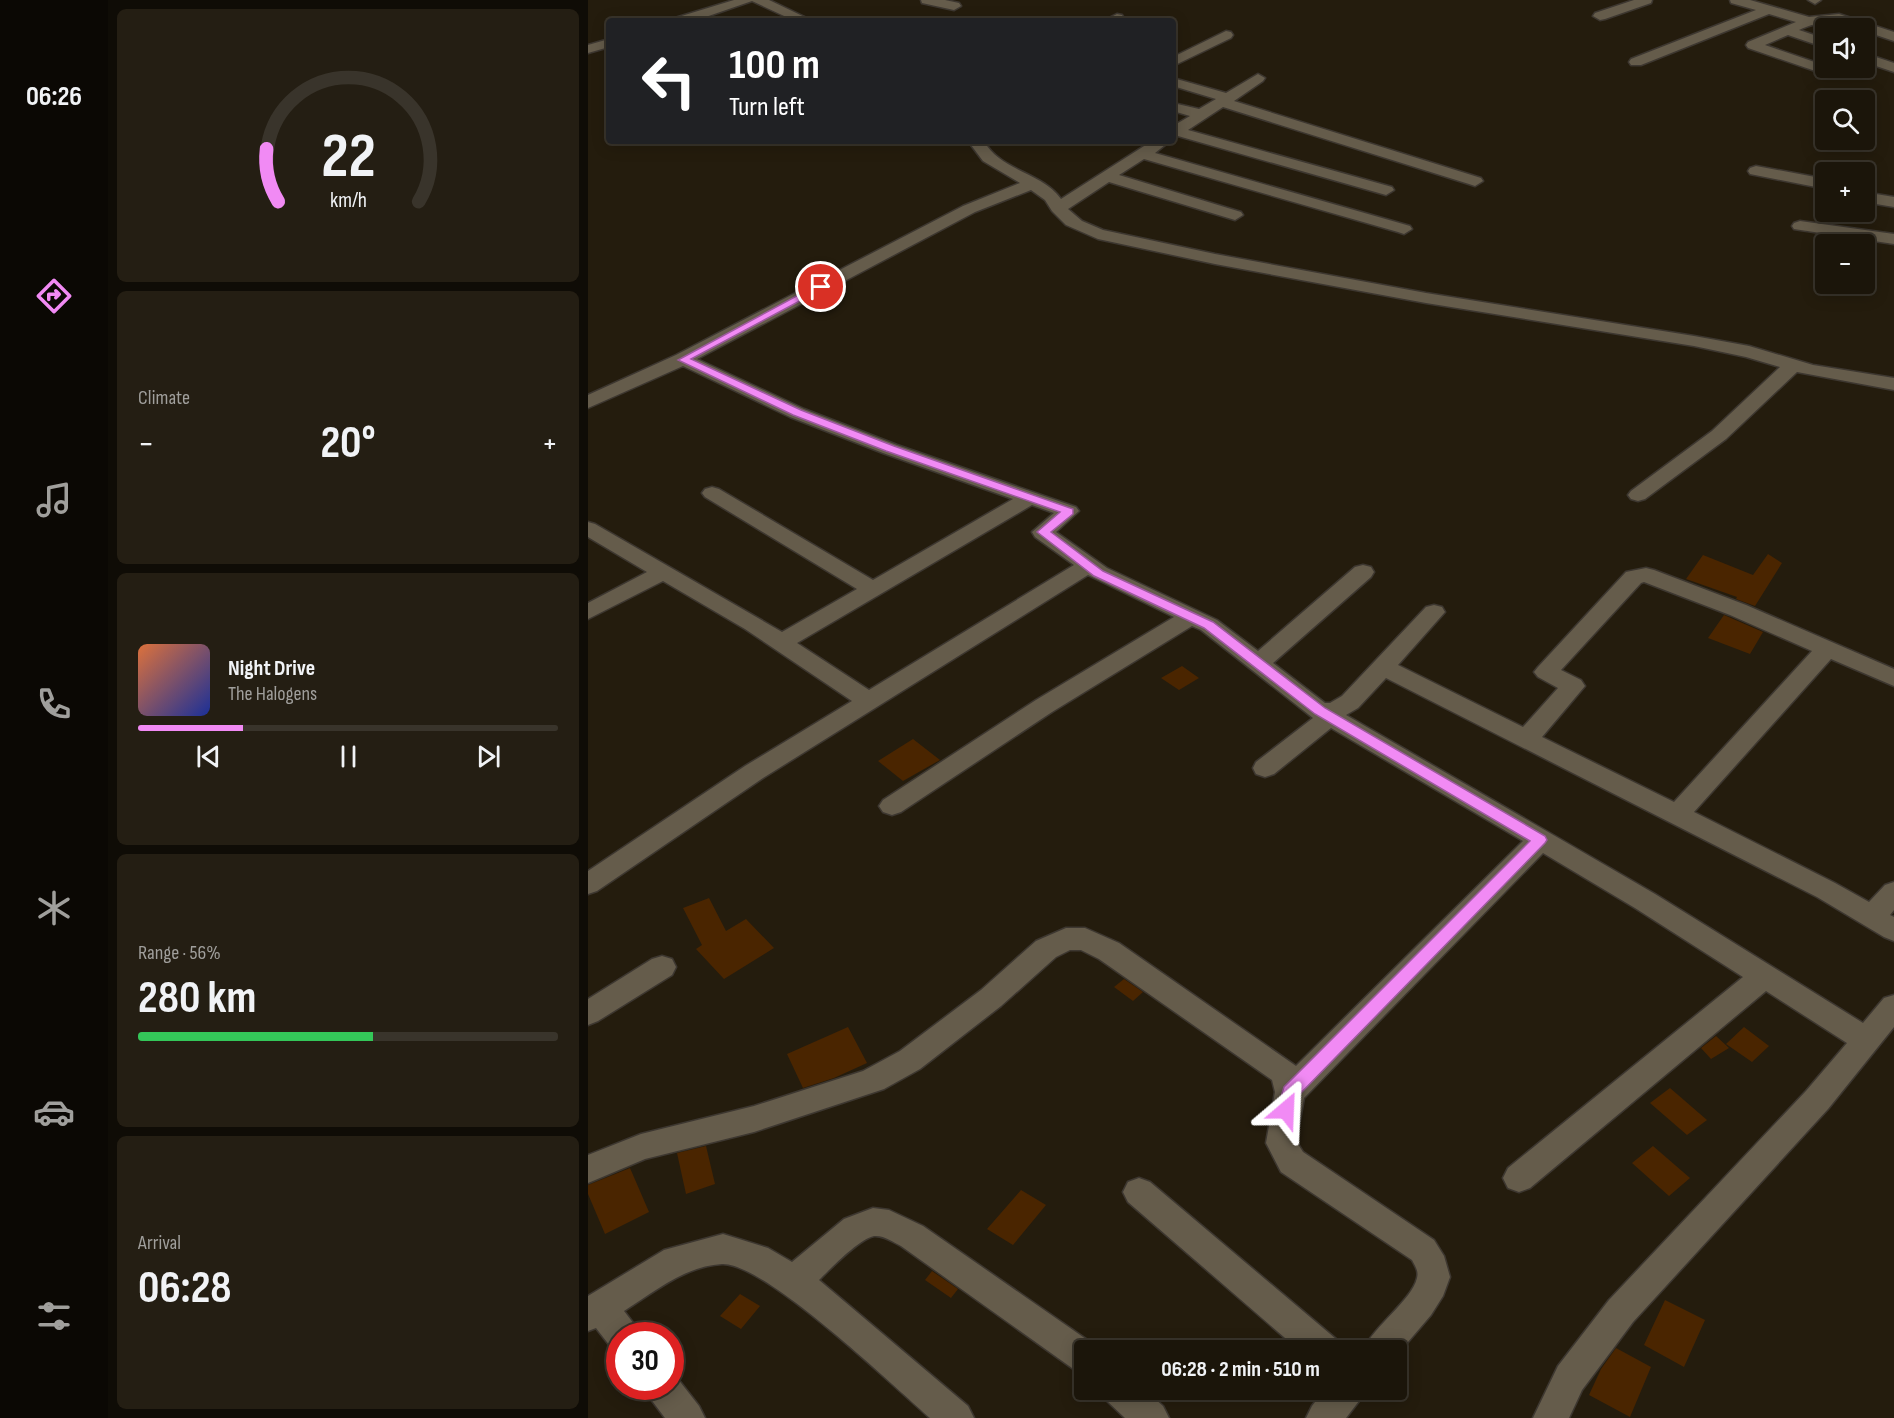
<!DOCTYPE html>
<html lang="en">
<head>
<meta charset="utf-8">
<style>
	body { margin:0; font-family:"Sofia Sans Condensed",sans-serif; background:#241e13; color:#f1f3f6; height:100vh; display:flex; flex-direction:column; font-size:22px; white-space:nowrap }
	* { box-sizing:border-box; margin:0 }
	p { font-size:20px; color:#a09f9c }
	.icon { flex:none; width:33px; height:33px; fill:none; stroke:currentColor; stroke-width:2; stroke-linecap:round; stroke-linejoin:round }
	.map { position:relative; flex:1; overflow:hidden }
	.drawer { display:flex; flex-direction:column; gap:9px; padding:9px; background:#0f0c06; width:480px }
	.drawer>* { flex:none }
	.banner { position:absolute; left:18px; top:18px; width:570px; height:126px; border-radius:6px; box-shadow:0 3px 15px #0003,0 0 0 2px #39342b; background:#202124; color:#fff; overflow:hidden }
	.fabs { position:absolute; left:1227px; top:18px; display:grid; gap:12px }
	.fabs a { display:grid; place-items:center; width:60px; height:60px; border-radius:6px; background:#1b150a; box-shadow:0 3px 15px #0003,0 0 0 2px #39342b; font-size:30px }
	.speed { position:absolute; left:18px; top:1322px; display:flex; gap:12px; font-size:30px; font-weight:700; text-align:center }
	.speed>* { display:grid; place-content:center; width:78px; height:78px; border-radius:50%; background:#1b150a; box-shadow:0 3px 15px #0003,0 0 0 2px #39342b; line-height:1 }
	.speed .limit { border:9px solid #d22; background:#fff; color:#111 }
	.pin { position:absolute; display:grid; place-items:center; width:51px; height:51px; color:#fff; margin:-26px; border:3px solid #fff; border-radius:50%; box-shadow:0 2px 6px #0007 }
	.me { position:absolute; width:66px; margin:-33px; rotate:26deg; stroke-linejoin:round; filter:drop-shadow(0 0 4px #0008) }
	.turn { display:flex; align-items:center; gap:21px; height:126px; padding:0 24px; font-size:27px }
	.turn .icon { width:78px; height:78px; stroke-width:2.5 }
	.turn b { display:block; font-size:42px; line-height:51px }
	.big { font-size:45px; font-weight:700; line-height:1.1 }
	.drawer .card { flex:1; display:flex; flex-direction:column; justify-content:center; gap:9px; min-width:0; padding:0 21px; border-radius:9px; background:#241e13 }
	.drawer .dial { align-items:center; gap:0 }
	.dial svg { height:156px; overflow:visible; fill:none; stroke:#39342b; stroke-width:7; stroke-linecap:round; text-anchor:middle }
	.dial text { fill:#f1f3f6; stroke:none }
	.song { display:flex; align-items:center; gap:18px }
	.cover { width:72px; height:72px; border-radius:9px; background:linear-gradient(135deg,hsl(20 70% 55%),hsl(230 70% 35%)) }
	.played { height:6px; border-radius:3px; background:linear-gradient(90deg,#f18af4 25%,#39342b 25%) }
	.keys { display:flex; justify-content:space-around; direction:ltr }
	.heat { display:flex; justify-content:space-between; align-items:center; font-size:33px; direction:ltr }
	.charge { height:9px; border-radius:4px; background:linear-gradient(90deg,#34c759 56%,#39342b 0) }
	.trip { position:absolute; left:486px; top:1340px; width:333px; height:60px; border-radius:6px; background:#1b150a; box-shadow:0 3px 15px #0003,0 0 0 2px #39342b; font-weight:700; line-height:60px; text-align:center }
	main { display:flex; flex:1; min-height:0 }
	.menu { display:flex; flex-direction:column; width:108px; justify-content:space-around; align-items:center; background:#0b0804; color:#a09f9c }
	.menu .icon { width:42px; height:42px }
	.menu .selected { color:#f18af4 }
	.menu b { font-size:27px; color:#f1f3f6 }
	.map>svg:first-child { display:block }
	.building { fill:#4a2500 }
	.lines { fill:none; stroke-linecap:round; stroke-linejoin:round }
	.minor-casing { stroke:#3d3730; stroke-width:3 }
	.minor { fill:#655c4b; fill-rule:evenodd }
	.route { fill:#f18af4; stroke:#9d5a9f; stroke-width:1.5 }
</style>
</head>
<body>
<main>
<nav class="menu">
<b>06:26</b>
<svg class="icon selected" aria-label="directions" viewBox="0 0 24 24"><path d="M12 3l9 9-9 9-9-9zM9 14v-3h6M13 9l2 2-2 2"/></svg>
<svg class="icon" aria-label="music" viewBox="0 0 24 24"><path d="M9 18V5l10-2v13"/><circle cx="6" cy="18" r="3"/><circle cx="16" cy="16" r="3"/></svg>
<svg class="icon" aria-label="phone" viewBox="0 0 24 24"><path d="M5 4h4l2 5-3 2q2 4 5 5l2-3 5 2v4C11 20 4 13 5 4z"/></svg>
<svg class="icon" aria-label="climate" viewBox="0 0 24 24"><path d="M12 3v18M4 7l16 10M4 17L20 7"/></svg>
<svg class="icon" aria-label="car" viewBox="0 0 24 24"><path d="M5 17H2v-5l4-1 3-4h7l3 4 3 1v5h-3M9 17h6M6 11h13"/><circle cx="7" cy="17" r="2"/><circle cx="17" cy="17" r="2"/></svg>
<svg class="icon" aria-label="filters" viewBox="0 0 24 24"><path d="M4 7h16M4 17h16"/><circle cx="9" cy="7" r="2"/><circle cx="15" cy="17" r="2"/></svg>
</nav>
<section class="drawer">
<div class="card dial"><svg viewBox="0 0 100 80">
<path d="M14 69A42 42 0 1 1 86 69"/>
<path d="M14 69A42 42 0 0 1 8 42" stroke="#f18af4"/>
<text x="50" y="56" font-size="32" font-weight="700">22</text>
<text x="50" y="72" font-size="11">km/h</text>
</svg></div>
<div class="card"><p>Climate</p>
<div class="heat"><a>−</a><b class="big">20°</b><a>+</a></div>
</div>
<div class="card">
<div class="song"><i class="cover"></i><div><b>Night Drive</b><p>The Halogens</p></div></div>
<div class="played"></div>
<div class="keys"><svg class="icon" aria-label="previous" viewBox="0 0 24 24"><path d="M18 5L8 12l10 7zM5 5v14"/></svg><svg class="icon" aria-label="pause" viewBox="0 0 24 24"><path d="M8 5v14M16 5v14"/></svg><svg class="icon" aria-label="next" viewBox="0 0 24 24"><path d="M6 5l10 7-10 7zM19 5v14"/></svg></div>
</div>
<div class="card"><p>Range · 56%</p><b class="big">280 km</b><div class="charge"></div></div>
<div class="card"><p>Arrival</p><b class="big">06:28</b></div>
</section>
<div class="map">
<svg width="1306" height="1418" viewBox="0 0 1306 1418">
	<rect width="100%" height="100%" fill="#241c0d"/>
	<path class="building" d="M 1180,554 L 1194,563 L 1167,606 L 1148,599 L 1149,597 L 1098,579 L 1115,555 L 1165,575 Z
		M 1136,615 L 1175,632 L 1162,654 L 1120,638 Z
		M 594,666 L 611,678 L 591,690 L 573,678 Z
		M 325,739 L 352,760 L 315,781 L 290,761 Z
		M 121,898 L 138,931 L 158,919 L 186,948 L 136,979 L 108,949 L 114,945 L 95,908 Z
		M 536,979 L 555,992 L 545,1001 L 526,987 Z
		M 260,1027 L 279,1063 L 246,1078 L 215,1088 L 199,1054 Z
		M 1156,1027 L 1181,1046 L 1164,1062 L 1138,1044 Z
		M 1128,1036 L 1141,1048 L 1123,1059 L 1113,1048 Z
		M 1082,1088 L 1119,1120 L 1099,1135 L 1062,1103 Z
		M 118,1146 L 127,1184 L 98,1194 L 89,1153 Z
		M 1065,1146 L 1102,1178 L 1081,1196 L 1044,1163 Z
		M 42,1168 L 61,1212 L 17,1234 L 0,1194 L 0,1185 Z
		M 433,1190 L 458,1205 L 425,1245 L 399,1229 Z
		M 344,1271 L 370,1289 L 363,1298 L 337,1280 Z
		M 152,1294 L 172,1306 L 153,1329 L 132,1316 Z
		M 1077,1300 L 1117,1320 L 1096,1367 L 1056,1345 Z
		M 1028,1348 L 1063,1367 L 1042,1417 L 1001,1395 L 1013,1369 Z"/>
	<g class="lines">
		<g class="minor-casing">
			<path id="minor" d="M 146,0 L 181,0 L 225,21 L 207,21 L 164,1 L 106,21 L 85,21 L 87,18 Z
				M 333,0 L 357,0 L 371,3 L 373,6 L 366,10 L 334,3 Z
				M 1046,0 L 1064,0 L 1063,3 L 1017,19 L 1012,20 L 1005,16 L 1007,13 Z
				M 1142,0 L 1162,0 L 1221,17 L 1251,14 L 1306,32 L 1306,41 L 1276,31 L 1276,28 C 1266,28 1258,23 1249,22 C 1236,21 1222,25 1211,30 L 1238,39 L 1238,48 L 1200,35 L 1177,45 L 1244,68 L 1246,71 L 1239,75 L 1160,48 L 1158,45 L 1160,42 L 1208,22 L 1181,14 L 1053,65 L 1043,65 L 1041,62 L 1043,59 L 1168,10 L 1143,3 Z
				M 1220,0 L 1233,0 L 1227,4 Z
				M 529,14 L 534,15 L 536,18 L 534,21 L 515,21 Z
				M 638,31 L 643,32 L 645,35 L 643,38 L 585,66 L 585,57 Z
				M 21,39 L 21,47 L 0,53 L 0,45 Z
				M 1276,53 L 1306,63 L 1306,72 L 1276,62 Z
				M 670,74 L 677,78 L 675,81 L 646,101 L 893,178 L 895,181 L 887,186 L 881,184 L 635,107 L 600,130 L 804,187 L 806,190 L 798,195 L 590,136 L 585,137 L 585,126 L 602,116 L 585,111 L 585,103 L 611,109 L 628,99 L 585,86 L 585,78 L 638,93 Z
				M 380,141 L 396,141 C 412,171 454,172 473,199 L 564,141 L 582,141 L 567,153 L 822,226 L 824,229 L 816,234 L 810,232 L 556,159 L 531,175 L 653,212 L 655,215 L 647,220 L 521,182 L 480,209 L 494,221 L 515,230 L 627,254 L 838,293 L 1106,336 L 1161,346 L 1225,365 L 1306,378 L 1306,390 L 1209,372 L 1138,439 L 1057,499 L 1050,501 L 1043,499 L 1040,495 L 1043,491 L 1124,431 L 1192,367 L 1158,357 L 1106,346 L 838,303 L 627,264 L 510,239 L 478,225 L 464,211 L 457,200 L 443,190 L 387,212 L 109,359 L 216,409 L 309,445 L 488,507 L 491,511 L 468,532 L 519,568 L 629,620 L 670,651 L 767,567 L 775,565 L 783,567 L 786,572 L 783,577 L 685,663 L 737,703 L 742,703 L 754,696 L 838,607 L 846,605 L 854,607 L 857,612 L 810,665 L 935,727 L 970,688 L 950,677 L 946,672 L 950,667 L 1038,572 L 1058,568 L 1066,570 L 1158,605 L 1306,669 L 1306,686 L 1243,659 L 1106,812 L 1247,883 L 1281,902 L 1297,885 L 1306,882 L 1306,910 L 1302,915 L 1306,917 L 1306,941 L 1296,937 L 1229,897 L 798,678 L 770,708 L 758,715 L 1067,894 L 1275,1023 L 1296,998 L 1306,995 L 1306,1027 L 1240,1109 L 1045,1322 L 994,1390 L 981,1418 L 945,1418 L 970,1366 L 1021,1300 L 1218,1091 L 1259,1043 L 1178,991 L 942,1188 L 931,1192 L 920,1188 L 915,1178 L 920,1168 L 1155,977 L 1047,908 L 955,853 L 716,1098 L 708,1141 L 715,1152 L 846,1240 L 856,1256 L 862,1277 L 855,1296 L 843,1315 L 808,1356 L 808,1350 L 775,1350 C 786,1326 824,1300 829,1278 C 831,1271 827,1266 824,1260 L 693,1172 L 678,1143 L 687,1092 L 684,1080 L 511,959 L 493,950 L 482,950 L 468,957 L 413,1006 L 332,1069 L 296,1089 L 166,1132 L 57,1159 L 0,1183 L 0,1155 L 53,1134 L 166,1106 L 275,1071 L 312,1051 L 393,990 L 448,941 L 478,928 L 497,928 L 531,943 L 708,1066 L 935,841 L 743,728 L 686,774 L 677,777 L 668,774 L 665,768 L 668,762 L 725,718 L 613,630 L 604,626 L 464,712 L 313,812 L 304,815 L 295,812 L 291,806 L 295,800 L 448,700 L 586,617 L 500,575 L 175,778 L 9,891 L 0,894 L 0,871 L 157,766 L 264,701 L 157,629 L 75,581 L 0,619 L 0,603 L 59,572 L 0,537 L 0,522 L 7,524 L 194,632 L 269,589 L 117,497 L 114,493 L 117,489 L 124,487 L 131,489 L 285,580 L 425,499 L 295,453 L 202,417 L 95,366 L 0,408 L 0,395 L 88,355 L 375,206 L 432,183 L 395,161 ZM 444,505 L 466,513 L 444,532 L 447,537 L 486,565 L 281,690 L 209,643 ZM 1056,582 L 1142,615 L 1224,651 L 1086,802 L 954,737 L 997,686 L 993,680 L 973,670 L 1053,583 Z
				M 1168,166 L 1238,179 L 1238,189 L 1162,174 L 1160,171 L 1162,168 Z
				M 1276,192 L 1306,197 L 1306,207 L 1276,202 Z
				M 1212,221 L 1306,234 L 1306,244 L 1206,229 L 1204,226 L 1206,223 Z
				M 74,956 L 84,959 L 88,967 L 84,975 L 10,1021 L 0,1025 L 0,999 L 64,959 Z
				M 551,1178 L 562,1182 L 748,1339 L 753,1350 L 711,1350 L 540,1202 L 535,1192 L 540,1182 Z
				M 285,1208 L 301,1210 L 335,1226 L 508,1346 L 510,1350 L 496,1350 L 496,1373 L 484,1368 L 313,1246 C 305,1242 296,1235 286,1236 C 271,1239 242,1269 231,1280 L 380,1406 L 386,1418 L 342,1418 C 305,1386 176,1262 134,1264 C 97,1266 66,1292 36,1311 L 46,1324 L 51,1335 L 32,1335 L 32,1350 L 22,1346 L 8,1328 L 0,1331 L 0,1296 L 76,1250 L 135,1234 L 180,1248 L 204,1262 L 256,1219 Z
				M 82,1373 L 86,1374 L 111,1406 L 117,1418 L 77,1418 L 62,1398 L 57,1386 L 82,1386 Z
				M 514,1389 L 556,1389 L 575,1406 L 581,1418 L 537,1418 L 519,1401 Z
				M 737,1389 L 776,1389 L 771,1401 L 758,1418 L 718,1418 L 724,1406 Z"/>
		</g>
		<use href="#minor" class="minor"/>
	</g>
	<path class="route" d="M 229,285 L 238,287 L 103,359 L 213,410 L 306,446 L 485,509 L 485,514 L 463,532 L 515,571 L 625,622 L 737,708 L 957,836 L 959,840 L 957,843 L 710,1096 L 704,1115 L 698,1117 L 692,1115 L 689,1110 L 696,1087 L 942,841 L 727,714 L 616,628 L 506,576 L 449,532 L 472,512 L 298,451 L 205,415 L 90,360 Z"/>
</svg>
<div class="fabs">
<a><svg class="icon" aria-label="sound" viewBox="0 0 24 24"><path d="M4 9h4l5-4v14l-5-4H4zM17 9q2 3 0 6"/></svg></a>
<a><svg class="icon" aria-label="search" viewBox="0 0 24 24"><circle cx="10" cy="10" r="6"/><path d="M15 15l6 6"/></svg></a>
<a>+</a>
<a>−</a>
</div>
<div class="speed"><div class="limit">30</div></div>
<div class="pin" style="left:233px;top:287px;background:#d93025"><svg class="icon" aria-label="arrive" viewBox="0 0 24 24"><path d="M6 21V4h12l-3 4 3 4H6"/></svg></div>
<svg class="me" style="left:698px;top:1110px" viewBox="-20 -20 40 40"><path d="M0-17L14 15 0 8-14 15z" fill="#f18af4" stroke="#fff" stroke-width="4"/></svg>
<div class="trip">06:28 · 2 min · 510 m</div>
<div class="banner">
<div class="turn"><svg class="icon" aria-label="left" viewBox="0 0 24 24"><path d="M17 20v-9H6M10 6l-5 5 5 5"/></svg><div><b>100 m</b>Turn left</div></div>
</div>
</div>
</main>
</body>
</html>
